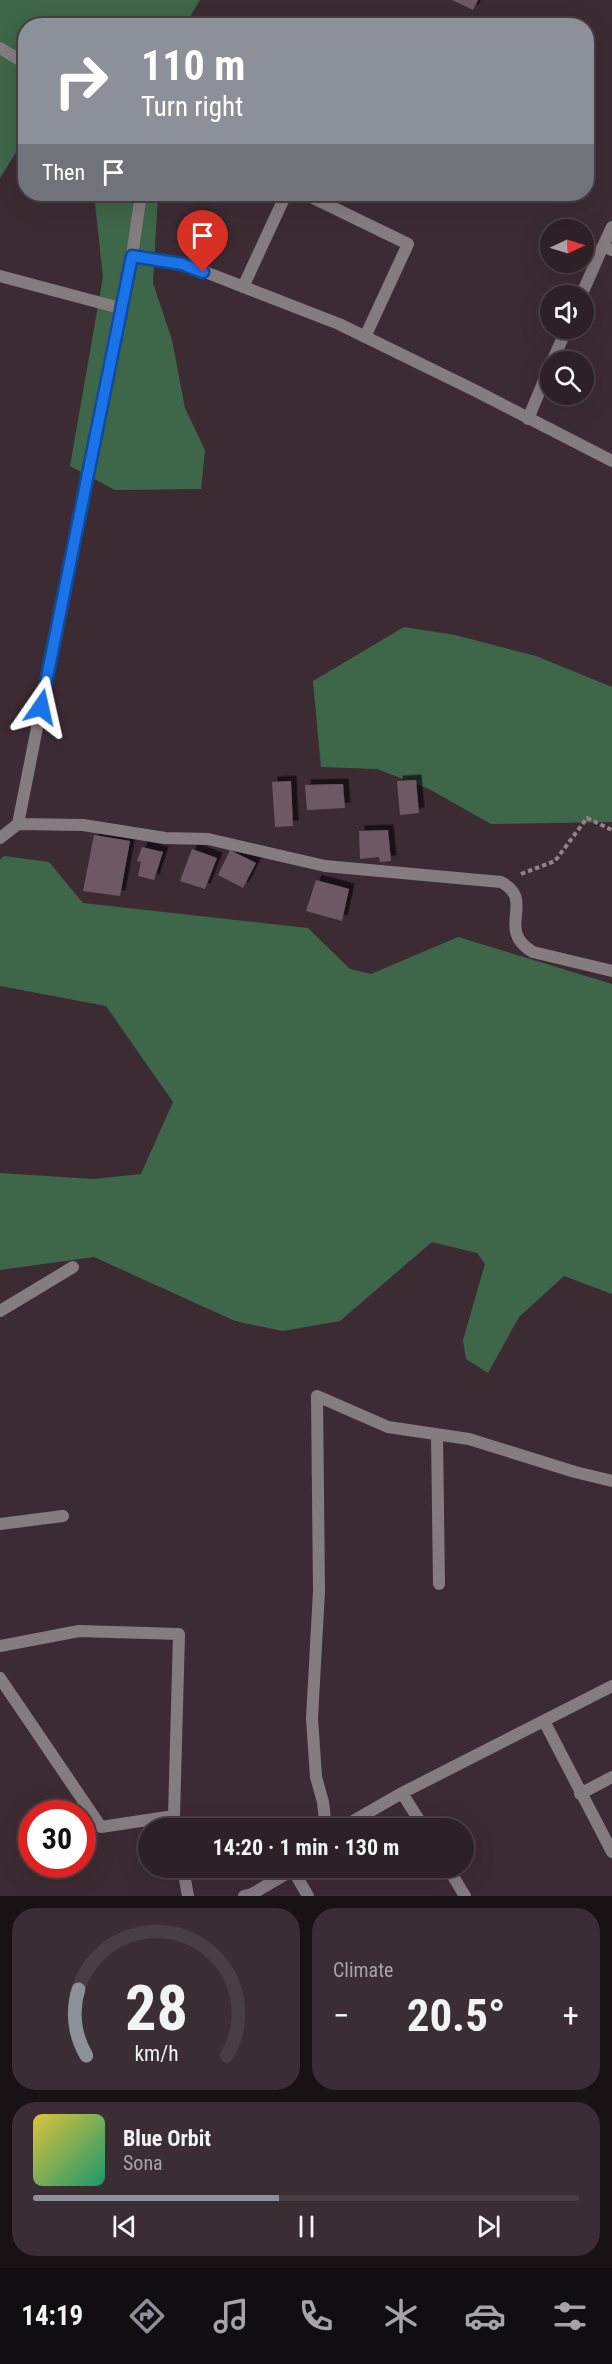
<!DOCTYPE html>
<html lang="en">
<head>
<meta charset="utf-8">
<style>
	body { margin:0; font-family:"Roboto Condensed",sans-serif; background:#3a2d33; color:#f1f3f6; height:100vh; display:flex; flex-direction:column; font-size:22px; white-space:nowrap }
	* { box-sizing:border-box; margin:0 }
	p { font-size:20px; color:#a7a3a7 }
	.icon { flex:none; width:33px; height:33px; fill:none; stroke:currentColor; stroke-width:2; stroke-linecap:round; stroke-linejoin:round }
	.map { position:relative; height:1896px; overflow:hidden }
	.details { display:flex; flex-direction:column; gap:12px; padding:12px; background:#191215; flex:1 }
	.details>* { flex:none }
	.top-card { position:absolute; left:18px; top:18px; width:576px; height:183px; border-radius:24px; box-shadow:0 6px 24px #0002,0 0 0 2px #493e44; background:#8c9099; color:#fff; overflow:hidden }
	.needle { width:39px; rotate:86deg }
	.controls { position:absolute; left:540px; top:219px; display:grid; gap:12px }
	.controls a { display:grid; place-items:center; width:54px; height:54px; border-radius:50%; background:#2e2027; box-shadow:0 6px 24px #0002,0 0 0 2px #493e44; font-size:30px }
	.speed { position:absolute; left:18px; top:1800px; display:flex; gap:12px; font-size:30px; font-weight:700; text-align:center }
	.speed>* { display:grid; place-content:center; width:78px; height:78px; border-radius:50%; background:#2e2027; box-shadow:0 6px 24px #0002,0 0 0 2px #493e44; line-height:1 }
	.speed .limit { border:9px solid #d22; background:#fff; color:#111 }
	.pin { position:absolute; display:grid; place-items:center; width:51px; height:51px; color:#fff; margin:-62px -26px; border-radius:50% 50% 50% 0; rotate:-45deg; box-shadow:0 0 6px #0007 }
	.pin .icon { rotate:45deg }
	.me { position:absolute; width:66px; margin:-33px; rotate:11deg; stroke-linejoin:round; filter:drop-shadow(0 0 4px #0008) }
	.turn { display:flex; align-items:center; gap:21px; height:126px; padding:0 24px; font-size:27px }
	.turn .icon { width:78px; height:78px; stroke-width:2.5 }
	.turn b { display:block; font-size:42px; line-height:51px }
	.then { display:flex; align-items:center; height:57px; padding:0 24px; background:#0003; gap:12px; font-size:22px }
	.big { font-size:45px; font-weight:700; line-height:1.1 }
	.details .widget { flex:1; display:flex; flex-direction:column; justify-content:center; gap:9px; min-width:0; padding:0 21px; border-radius:24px; background:#3a2d33 }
	.details .dial { align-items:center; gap:0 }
	.dial svg { height:156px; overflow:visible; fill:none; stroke:#493e44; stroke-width:7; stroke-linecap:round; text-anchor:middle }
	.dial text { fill:#f1f3f6; stroke:none }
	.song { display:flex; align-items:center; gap:18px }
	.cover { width:72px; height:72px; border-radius:9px; background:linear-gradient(135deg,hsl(50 70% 55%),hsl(160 70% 35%)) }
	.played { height:6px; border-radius:3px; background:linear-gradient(90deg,#8c9099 45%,#493e44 45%) }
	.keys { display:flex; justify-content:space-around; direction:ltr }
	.heat { display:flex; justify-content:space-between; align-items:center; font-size:33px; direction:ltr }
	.details .tiles { flex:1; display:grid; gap:12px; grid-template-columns:1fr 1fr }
	.widget:last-child { grid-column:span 2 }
	.trip { position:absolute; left:138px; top:1818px; width:336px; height:60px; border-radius:30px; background:#2e2027; box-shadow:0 6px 24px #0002,0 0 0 2px #493e44; font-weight:700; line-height:60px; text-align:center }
	.tabs { display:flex; height:96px; justify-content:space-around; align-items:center; background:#120d10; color:#a7a3a7 }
	.tabs .icon { width:42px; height:42px }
	.tabs .selected { color:#8c9099 }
	.tabs b { font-size:27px; color:#f1f3f6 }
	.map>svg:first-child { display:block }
	.green { fill:#3e6648 }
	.building { fill:#6d5963; filter:url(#shadow) }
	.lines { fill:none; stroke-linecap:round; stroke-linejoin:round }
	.path { stroke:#92828a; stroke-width:4; stroke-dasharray:4.5 3; stroke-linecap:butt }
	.minor { stroke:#857c80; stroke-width:12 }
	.tertiary { stroke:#857c80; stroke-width:12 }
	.route-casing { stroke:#114b97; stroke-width:15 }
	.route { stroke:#1a73e8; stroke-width:10 }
</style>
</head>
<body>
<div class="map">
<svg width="612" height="1896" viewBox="0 0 612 1896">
	<defs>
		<filter id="shadow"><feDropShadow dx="5.5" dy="-5.5" stdDeviation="0" flood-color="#0009"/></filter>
	</defs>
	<rect width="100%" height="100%" fill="#3d2b34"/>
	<path class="green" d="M 0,0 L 200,0 L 185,25 L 26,26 L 25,138 L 0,178 Z
		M 94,194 L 158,194 L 153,283 L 172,340 L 185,408 L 205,450 L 201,489 L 115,490 L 70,466 L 103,277 Z
		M 404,627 L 455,635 L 536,656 L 612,687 L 612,822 L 491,824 L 429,789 L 377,769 L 321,767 L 313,681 Z
		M 4,856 L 49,862 L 83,903 L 308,928 L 350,969 L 371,974 L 458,937 L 612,984 L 612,1294 L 564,1276 L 519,1317 L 488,1373 L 466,1359 L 463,1340 L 485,1264 L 477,1253 L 432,1242 L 340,1321 L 283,1331 L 235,1321 L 94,1257 L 0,1270 L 0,1173 L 93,1179 L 141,1174 L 173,1102 L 106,1006 L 0,986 L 0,860 Z"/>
	<path class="building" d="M 452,0 L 478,0 L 473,10 Z
		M 416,780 L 419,813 L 400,815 L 397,781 Z
		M 291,781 L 293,826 L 275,827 L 272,782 Z
		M 343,784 L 345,808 L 307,810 L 305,785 Z
		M 388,830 L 391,861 L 380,862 L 379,857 L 360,859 L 359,831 Z
		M 94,835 L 130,841 L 120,896 L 83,891 Z
		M 142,847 L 163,852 L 154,880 L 138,876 L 141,862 L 137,861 Z
		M 192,849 L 217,858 L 205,889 L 180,881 Z
		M 230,850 L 256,863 L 243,888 L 218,875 Z
		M 316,880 L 349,889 L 342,921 L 306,911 Z"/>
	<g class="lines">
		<path class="path" d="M 521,874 L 555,861 L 587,818 L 612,830"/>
		<path class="minor" d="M 0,48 L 26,64
			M 305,194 L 408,244 L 365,337
			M 603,246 L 612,227
			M 132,256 L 182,263 L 339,324 L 476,391 L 612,461
			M 0,276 L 120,308
			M 243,287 L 286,194
			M 581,296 L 603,246 L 612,250
			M 552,362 L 567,328
			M 528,419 L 550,366
			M 18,824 L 120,308 L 132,256 L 141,194
			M 0,838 L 18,824 L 83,825 L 165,838 L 208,839 L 325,866 L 501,882 C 537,901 494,929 533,952 L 612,971
			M 437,1435 L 439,1584
			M 0,1524 L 63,1516
			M 0,1646 L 79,1631 L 179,1634 L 174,1816 L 176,1828
			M 0,1678 L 101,1827 L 174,1816
			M 544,1721 L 612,1852
			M 402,1793 L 424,1828
			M 580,1794 L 612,1777
			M 326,1828 L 323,1802 L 316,1777 L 312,1718 L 319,1591 L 317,1396 L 388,1427 L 469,1439 L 575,1472 L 612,1481
			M 341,1828 L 402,1793 L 612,1686
			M 183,1868 L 188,1896
			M 448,1868 L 465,1896
			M 293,1870 L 308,1896
			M 244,1896 L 252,1894 L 296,1868"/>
		<path class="tertiary" d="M 0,1311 L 73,1267"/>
	</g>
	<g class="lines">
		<g class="route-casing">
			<path id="route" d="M 41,707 L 132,256 L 182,264 L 203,272"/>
		</g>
		<use href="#route" class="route"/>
	</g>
</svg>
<div class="controls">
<a><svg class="needle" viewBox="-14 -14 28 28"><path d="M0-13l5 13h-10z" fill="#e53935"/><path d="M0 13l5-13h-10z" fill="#a7a3a7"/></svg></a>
<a><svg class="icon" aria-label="sound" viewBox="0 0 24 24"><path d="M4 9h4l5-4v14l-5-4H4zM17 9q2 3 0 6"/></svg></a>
<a><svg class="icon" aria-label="search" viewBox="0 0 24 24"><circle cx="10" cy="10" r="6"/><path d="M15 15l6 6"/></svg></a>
</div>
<div class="speed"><div class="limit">30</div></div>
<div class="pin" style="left:203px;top:272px;background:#d93025"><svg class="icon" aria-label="arrive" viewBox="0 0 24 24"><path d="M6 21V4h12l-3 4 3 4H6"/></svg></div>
<svg class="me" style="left:41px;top:707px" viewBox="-20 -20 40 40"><path d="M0-17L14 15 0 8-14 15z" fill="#1a73e8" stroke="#fff" stroke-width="4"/></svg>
<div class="trip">14:20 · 1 min · 130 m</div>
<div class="top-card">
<div class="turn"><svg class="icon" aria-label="right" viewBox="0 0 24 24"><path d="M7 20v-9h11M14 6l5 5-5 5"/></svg><div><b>110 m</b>Turn right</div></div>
<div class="then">Then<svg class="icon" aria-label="arrive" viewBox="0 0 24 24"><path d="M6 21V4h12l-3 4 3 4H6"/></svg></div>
</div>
</div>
<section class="details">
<div class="tiles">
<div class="widget dial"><svg viewBox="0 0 100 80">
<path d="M14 69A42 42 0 1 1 86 69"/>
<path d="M14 69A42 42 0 0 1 10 35" stroke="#8c9099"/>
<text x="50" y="56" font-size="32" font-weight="700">28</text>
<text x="50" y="72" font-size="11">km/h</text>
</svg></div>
<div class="widget"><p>Climate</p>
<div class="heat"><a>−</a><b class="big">20.5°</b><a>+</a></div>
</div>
<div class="widget">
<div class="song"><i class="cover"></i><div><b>Blue Orbit</b><p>Sona</p></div></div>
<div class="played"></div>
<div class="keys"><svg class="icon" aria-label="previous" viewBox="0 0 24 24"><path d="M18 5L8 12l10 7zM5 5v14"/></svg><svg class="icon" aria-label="pause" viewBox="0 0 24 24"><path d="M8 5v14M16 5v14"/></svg><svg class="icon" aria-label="next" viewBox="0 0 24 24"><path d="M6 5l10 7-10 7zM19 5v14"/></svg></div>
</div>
</div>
</section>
<nav class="tabs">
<b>14:19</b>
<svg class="icon selected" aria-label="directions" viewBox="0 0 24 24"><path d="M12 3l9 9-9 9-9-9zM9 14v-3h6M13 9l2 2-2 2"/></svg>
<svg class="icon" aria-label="music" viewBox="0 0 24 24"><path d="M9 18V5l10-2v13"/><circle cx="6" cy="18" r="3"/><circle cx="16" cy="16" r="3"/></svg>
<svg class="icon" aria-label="phone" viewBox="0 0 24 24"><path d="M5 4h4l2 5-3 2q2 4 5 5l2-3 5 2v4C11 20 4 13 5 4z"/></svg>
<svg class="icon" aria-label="climate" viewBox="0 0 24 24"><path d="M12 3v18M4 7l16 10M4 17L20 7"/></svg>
<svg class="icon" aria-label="car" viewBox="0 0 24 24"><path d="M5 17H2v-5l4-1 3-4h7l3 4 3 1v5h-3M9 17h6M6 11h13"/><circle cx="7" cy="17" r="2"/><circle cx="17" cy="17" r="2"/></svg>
<svg class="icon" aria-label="filters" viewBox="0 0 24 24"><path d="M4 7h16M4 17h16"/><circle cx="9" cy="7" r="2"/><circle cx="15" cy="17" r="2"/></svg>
</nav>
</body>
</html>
